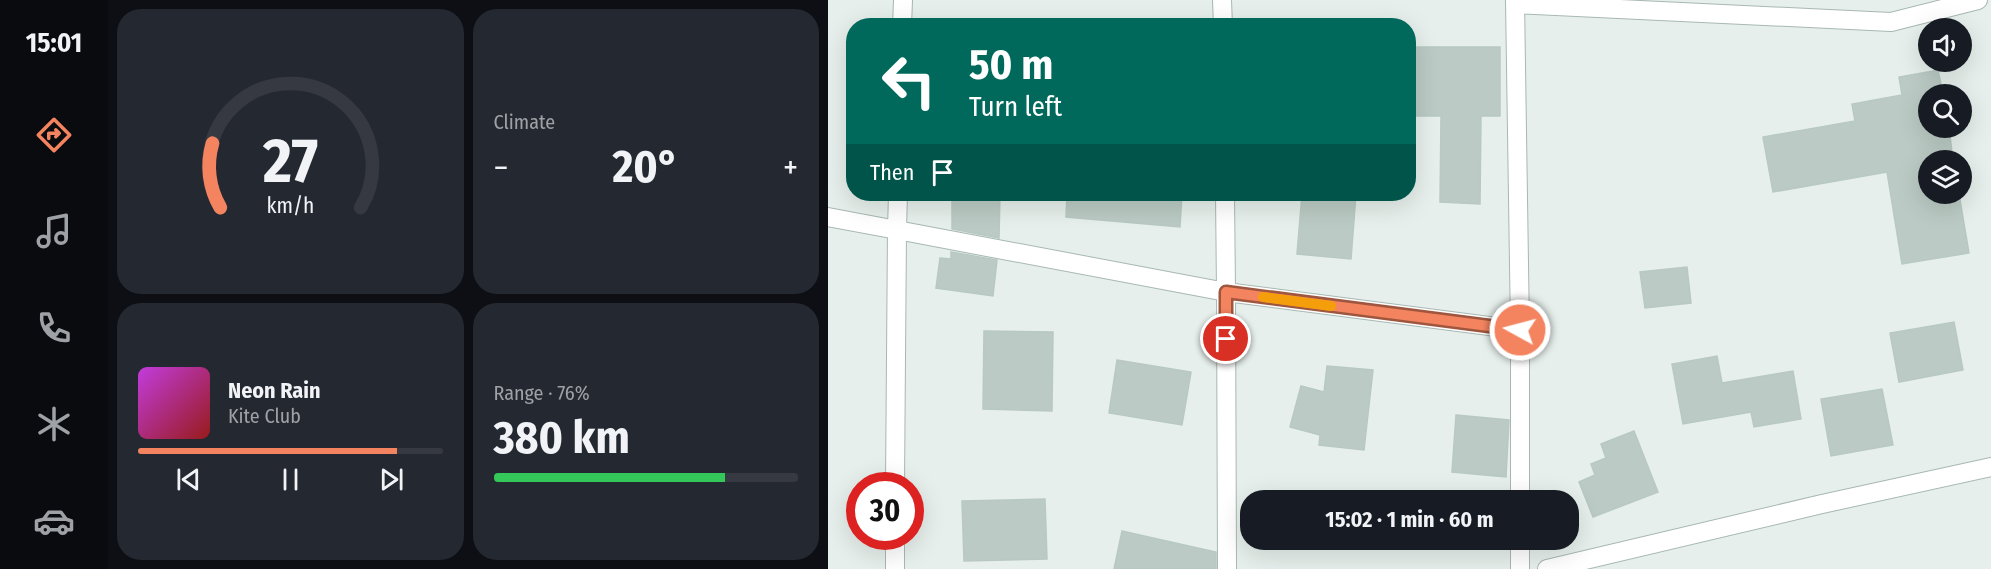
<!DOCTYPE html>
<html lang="en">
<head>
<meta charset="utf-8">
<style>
	body { margin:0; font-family:"Fira Sans Condensed",sans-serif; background:#242831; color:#f1f3f6; height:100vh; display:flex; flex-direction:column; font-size:22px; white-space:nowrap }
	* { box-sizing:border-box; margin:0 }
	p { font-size:20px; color:#9ea1a6 }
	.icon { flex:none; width:33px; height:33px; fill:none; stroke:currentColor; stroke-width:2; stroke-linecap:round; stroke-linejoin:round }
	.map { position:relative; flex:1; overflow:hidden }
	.drawer { display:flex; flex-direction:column; gap:9px; padding:9px; background:#0d0f14; width:720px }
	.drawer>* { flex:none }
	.guide { position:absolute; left:18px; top:18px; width:570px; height:183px; border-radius:24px; box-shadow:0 6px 24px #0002; background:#00695c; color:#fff; overflow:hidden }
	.controls { position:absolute; left:1090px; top:18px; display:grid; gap:12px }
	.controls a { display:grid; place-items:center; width:54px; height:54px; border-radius:50%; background:#171b24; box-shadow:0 6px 24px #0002; font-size:30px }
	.speed { position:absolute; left:18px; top:472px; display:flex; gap:12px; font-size:30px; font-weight:700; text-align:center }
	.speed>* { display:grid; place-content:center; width:78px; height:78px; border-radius:50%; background:#171b24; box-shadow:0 6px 24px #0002; line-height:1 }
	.speed .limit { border:9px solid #d22; background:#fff; color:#111 }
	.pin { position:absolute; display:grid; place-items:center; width:51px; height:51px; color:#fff; margin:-26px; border:3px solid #fff; border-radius:50%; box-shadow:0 2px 6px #0007 }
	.me { position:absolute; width:66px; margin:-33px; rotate:277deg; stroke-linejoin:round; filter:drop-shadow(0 0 4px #0008) }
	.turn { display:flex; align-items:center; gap:21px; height:126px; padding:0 24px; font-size:27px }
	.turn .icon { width:78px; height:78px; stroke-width:2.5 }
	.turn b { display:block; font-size:42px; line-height:51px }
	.then { display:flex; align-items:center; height:57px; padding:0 24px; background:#0003; gap:12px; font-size:22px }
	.big { font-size:45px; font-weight:700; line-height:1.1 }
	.drawer .widget { flex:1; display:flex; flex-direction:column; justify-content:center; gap:9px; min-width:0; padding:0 21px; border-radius:24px; background:#242831 }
	.drawer .dial { align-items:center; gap:0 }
	.dial svg { height:156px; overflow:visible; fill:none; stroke:#363941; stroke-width:7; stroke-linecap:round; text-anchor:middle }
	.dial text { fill:#f1f3f6; stroke:none }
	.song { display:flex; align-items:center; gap:18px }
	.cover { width:72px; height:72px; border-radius:9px; background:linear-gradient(135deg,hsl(290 70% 55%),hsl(0 70% 35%)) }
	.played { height:6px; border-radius:3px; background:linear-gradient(90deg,#f4845f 85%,#363941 85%) }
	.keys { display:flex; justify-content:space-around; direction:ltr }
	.heat { display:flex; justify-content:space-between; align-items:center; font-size:33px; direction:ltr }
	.charge { height:9px; border-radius:4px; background:linear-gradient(90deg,#34c759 76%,#363941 0) }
	.drawer .tiles { flex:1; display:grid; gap:9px; grid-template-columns:repeat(2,1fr) }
	.trip { position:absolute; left:412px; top:490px; width:339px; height:60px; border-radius:24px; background:#171b24; box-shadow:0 6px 24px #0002; font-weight:700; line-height:60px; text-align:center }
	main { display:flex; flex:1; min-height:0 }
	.dock { display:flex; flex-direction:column; width:108px; justify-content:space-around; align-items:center; background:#090b0e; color:#9ea1a6 }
	.dock .icon { width:42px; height:42px }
	.dock .current { color:#f4845f }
	.dock b { font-size:27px; color:#f1f3f6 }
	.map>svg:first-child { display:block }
	.building { fill:#bbcac4; stroke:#b8c9c2; stroke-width:1.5 }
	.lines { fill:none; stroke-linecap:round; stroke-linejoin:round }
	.minor-casing { stroke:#a8b8b2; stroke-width:20 }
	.minor { stroke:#fff; stroke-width:18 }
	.route-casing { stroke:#9f563e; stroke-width:15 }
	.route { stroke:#f4845f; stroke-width:10 }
	.slow { stroke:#f59e0b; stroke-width:10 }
</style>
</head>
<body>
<main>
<nav class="dock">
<b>15:01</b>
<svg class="icon current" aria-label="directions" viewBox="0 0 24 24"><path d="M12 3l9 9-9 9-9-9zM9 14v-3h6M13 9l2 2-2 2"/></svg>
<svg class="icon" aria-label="music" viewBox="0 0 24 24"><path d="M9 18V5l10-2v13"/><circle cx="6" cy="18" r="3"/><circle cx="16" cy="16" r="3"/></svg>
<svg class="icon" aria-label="phone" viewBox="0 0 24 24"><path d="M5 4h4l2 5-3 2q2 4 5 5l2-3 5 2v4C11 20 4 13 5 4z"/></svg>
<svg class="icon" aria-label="climate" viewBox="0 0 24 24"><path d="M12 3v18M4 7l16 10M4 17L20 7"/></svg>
<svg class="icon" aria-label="car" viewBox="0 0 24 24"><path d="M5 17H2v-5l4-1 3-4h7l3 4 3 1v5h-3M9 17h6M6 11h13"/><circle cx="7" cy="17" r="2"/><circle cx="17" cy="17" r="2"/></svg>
</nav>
<section class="drawer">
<div class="tiles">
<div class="widget dial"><svg viewBox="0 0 100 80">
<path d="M14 69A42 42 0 1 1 86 69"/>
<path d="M14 69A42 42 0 0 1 10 36" stroke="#f4845f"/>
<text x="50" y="56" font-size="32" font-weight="700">27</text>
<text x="50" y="72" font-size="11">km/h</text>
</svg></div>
<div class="widget"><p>Climate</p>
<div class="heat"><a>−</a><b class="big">20°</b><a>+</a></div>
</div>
<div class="widget">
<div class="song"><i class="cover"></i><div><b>Neon Rain</b><p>Kite Club</p></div></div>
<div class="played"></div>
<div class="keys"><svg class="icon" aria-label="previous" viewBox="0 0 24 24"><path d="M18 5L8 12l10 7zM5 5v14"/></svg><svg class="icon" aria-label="pause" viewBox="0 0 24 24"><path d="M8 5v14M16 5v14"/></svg><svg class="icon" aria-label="next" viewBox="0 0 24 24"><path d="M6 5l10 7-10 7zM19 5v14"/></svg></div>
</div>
<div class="widget"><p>Range · 76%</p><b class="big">380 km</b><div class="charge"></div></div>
</div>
</section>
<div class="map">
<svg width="1163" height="569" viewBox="0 0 1163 569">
	<rect width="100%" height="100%" fill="#e6efeb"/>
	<path class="building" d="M 582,47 L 672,47 L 672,116 L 653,116 L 652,204 L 612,202 L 613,116 L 582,116 Z
		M 1110,70 L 1115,94 L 1101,94 L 1101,128 L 1121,128 L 1125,160 L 1101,160 L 1101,194 L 1131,194 L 1141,253 L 1074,264 L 1059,172 L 945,192 L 935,137 L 1027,121 L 1024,104 L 1074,95 L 1071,77 Z
		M 124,194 L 172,194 L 171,238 L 124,229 Z
		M 239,194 L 354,194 L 352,227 L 238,217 Z
		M 474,194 L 528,194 L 523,259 L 469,254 Z
		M 123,252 L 169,260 L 165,296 L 108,288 L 112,258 L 123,259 Z
		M 859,267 L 863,303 L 817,308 L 812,272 Z
		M 1126,322 L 1135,370 L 1071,382 L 1062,333 Z
		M 156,331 L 225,332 L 224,411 L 155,409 Z
		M 889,356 L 894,383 L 965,371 L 973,419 L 926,427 L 923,412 L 855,424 L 844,364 Z
		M 289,360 L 363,372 L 354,425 L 281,413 Z
		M 499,366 L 545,370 L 536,450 L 491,445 L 492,435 L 462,427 L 473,386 L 496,392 Z
		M 1054,389 L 1065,445 L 1003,456 L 993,399 Z
		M 628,415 L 681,420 L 678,477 L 624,472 Z
		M 806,431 L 830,492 L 765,517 L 751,482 L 767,475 L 763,464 L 778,458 L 773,444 Z
		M 217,499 L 219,559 L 136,561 L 134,501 Z
		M 294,531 L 388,552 L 388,569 L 286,569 Z"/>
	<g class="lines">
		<g class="minor-casing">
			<path id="minor" d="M 394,0 L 395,26
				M 687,4 L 1063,22 L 1150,0
				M 74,26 L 75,0
				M 0,217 L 69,230 L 70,194
				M 67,486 L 69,230 L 398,292 L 397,194
				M 692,501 L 692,330
				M 67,569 L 67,537
				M 399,569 L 398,292 L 692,330 L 687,0
				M 692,569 L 692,540
				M 719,569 L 994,504 L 1163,467"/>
		</g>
		<use href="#minor" class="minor"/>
	</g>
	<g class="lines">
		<g class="route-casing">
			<path id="route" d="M 398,339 L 398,292 L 692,330"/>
		</g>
		<use href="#route" class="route"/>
		<path class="slow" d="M 435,297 L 503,306"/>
	</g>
</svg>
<div class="controls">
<a><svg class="icon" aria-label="sound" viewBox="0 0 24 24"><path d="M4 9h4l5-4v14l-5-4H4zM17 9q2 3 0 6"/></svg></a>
<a><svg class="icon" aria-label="search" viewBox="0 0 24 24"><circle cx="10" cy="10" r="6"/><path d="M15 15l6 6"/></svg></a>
<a><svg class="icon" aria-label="layers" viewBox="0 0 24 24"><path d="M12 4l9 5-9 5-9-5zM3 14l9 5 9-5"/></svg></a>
</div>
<div class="speed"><div class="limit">30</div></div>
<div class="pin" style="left:398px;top:339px;background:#d93025"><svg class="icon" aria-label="arrive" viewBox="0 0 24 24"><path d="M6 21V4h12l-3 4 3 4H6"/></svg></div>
<svg class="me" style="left:692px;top:330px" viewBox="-20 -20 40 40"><circle r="17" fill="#f4845f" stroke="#fff" stroke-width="3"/><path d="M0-11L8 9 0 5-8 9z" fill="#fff"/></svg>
<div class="trip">15:02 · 1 min · 60 m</div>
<div class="guide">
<div class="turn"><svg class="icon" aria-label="left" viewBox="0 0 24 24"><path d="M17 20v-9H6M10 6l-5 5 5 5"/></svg><div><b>50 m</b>Turn left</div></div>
<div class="then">Then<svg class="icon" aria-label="arrive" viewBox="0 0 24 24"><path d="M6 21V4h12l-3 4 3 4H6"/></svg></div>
</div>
</div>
</main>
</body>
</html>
